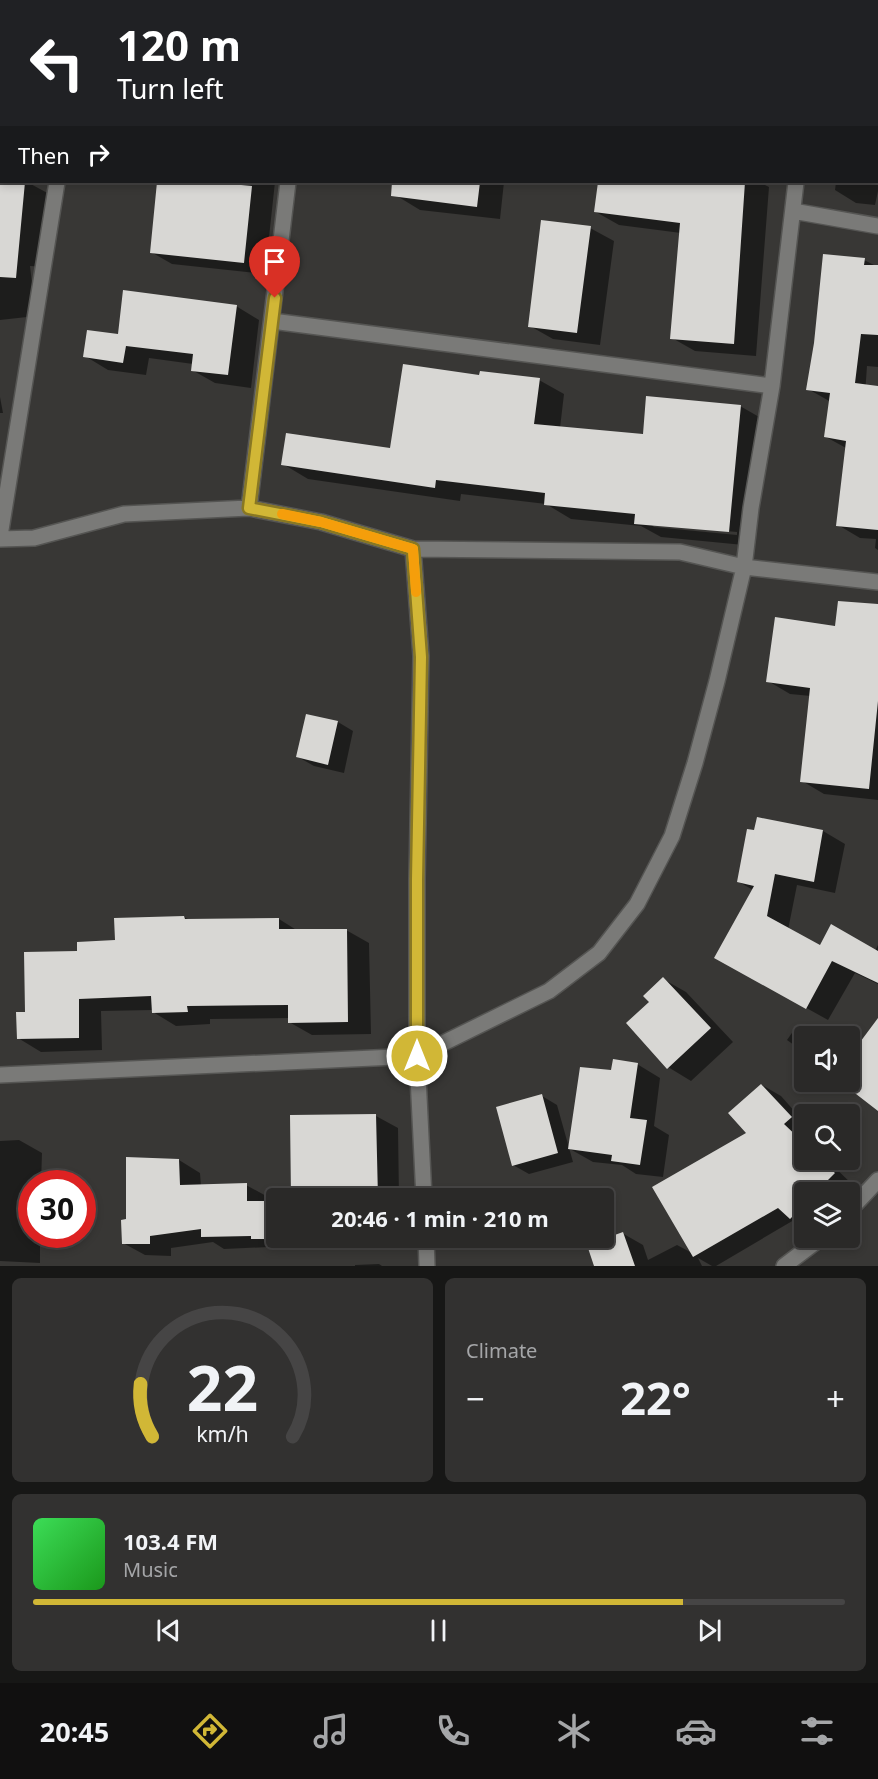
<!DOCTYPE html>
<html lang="en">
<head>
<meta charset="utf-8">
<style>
	body { margin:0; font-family:"Noto Sans",sans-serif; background:#323130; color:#f1f3f6; height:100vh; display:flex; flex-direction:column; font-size:22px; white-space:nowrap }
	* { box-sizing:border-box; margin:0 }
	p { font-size:20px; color:#a5a6a8 }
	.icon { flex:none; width:33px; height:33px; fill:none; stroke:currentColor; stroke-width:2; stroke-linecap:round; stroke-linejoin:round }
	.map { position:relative; height:1266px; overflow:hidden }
	.panel { display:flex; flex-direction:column; gap:12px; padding:12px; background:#171716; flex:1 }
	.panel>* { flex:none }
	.hud { position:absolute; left:0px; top:0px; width:879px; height:183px; box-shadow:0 3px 9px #0003,0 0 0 2px #464545; background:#202124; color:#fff; overflow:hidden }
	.tools { position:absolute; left:794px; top:1026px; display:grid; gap:12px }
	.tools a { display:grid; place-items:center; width:66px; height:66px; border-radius:6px; background:#2a2928; box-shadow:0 3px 9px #0003,0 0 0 2px #464545; font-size:30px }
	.speed { position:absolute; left:18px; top:1170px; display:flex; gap:12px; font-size:30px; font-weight:700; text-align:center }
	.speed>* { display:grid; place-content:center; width:78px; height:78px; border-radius:50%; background:#2a2928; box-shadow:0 3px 9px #0003,0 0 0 2px #464545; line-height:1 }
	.speed .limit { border:9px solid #d22; background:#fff; color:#111 }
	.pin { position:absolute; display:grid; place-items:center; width:51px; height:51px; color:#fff; margin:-62px -26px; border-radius:50% 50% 50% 0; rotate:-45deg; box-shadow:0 0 6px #0007 }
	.pin .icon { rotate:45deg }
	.me { position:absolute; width:66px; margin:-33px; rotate:0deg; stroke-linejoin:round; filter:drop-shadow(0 0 4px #0008) }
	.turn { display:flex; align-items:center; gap:21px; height:126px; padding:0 18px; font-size:27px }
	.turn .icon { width:78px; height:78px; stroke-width:2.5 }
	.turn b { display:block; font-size:42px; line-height:51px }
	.then { display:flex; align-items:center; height:57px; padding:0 18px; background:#0003; gap:12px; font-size:22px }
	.big { font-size:45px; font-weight:700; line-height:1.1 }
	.panel .card { flex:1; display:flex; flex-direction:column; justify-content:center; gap:9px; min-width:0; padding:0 21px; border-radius:9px; background:#323130 }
	.panel .dial { align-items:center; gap:0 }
	.dial svg { height:156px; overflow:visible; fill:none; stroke:#464545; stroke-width:7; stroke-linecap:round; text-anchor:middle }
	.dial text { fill:#f1f3f6; stroke:none }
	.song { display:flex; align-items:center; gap:18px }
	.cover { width:72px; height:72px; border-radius:9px; background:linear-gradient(135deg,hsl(130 70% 55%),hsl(120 70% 35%)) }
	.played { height:6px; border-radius:3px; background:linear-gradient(90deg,#d1b736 80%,#464545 80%) }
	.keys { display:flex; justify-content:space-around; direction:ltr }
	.heat { display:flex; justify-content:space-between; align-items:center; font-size:33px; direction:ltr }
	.panel .tiles { flex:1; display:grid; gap:12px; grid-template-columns:1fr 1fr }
	.card:last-child { grid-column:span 2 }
	.trip { position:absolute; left:266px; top:1188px; width:348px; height:60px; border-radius:6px; background:#2a2928; box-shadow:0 3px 9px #0003,0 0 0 2px #464545; font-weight:700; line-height:60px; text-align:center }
	.tabs { display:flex; height:96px; justify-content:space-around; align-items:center; background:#111010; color:#a5a6a8 }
	.tabs .icon { width:42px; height:42px }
	.tabs .on { color:#d1b736 }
	.tabs b { font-size:27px; color:#f1f3f6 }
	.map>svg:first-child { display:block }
	.shadow { fill:#0007; fill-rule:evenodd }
	.building { fill:#d8d7d4 }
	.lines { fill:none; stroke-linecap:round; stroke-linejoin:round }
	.minor-casing { stroke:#555553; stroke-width:18 }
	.minor { stroke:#7a7a78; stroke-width:15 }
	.route-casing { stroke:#887723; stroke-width:15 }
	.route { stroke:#d1b736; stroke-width:10 }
	.slow { stroke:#f59e0b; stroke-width:10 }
</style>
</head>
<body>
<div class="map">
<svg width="878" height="1266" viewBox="0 0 878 1266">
	<rect width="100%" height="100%" fill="#383735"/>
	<path class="shadow" d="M 0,0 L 50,2 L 2,2 L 0,118 Z
		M 181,0 L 300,0 L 181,2 Z
		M 350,0 L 801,0 L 350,2 Z
		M 878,0 L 878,191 L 875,205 L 856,203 L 835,190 L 836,182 L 878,182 Z
		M 0,156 L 2,182 L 27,182 L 53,196 L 46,267 L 30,266 L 36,316 L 0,320 Z
		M 159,182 L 275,182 L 265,274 L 172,264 L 151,252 Z
		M 399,182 L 504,182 L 500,219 L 420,210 L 397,196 Z
		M 600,182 L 759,182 L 769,187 L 756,356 L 695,351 L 672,338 L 681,233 L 619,225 L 596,212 Z
		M 590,228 L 614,241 L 600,345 L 553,339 L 530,326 Z
		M 864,260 L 878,267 L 878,367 L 867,366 L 865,395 L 878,396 L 878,550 L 875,548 L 876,539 L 860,538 L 838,525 L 846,448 L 826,437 L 831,402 L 808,389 Z
		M 236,306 L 259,320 L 251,388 L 215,383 L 192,370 L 193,364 L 149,358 L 146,375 L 108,370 L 85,356 L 119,335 Z
		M 480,377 L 539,380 L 564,394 L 560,428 L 644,436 L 740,406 L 766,421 L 754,546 L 661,537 L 641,526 L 571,519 L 546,504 L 461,494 L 460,501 L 308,479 L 283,464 L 392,450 ZM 651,524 L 737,532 L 737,535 L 654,527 Z
		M 0,397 L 3,413 L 0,413 Z
		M 878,606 L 878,800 L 824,794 L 802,781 L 811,696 L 790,694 L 768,681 L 837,627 Z
		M 307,715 L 338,722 L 353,731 L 344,773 L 314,766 L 298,757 Z
		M 758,818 L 823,831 L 845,844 L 835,893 L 797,885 L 788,930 L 820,947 L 875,951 L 878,945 L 878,984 L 855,973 L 828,1020 L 738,970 L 753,890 L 739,882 Z
		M 184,917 L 189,920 L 279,919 L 298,931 L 346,930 L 369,943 L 371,1034 L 312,1035 L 289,1022 L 289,1018 L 210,1019 L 210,1024 L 176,1026 L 153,1012 L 153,1010 L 101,1011 L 102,1050 L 41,1052 L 18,1038 L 26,1013 L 78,952 L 116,942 Z
		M 663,979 L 686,992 L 733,1042 L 691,1081 L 668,1067 L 651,1002 Z
		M 878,1021 L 878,1109 L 844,1083 L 843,1084 L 838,1082 L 849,1082 Z
		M 796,1027 L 812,1036 L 804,1036 L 804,1060 L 794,1054 L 798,1048 L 787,1040 Z
		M 637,1064 L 660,1078 L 654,1126 L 669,1135 L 663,1177 L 636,1174 L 622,1165 L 593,1162 L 570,1149 Z
		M 762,1085 L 781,1096 L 804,1122 L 804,1160 L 827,1160 L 853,1185 L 846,1192 L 804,1192 L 804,1226 L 794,1220 L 716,1266 L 712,1266 L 698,1258 L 702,1266 L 595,1266 L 622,1233 L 643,1245 L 648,1260 L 677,1245 L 694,1254 L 748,1133 Z
		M 542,1096 L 557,1105 L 573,1162 L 529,1174 L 513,1165 Z
		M 291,1116 L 376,1116 L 398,1128 L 399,1198 L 293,1198 Z
		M 19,1140 L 42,1153 L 41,1184 L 32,1184 L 32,1234 L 40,1234 L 40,1263 L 0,1261 L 0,1141 Z
		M 179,1160 L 200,1173 L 201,1186 L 246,1185 L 268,1197 L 268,1203 L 276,1203 L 276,1238 L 328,1238 L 329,1250 L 274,1250 L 269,1247 L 224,1249 L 213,1242 L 171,1248 L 171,1256 L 145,1255 L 123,1243 L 128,1221 Z
		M 379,1264 L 382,1266 L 355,1266 L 355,1265 Z"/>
	<path class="building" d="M 0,182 L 25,182 L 16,278 L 0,277 Z
		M 157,182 L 209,182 L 252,186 L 244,263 L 150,253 Z
		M 392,182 L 480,182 L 477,207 L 391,196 Z
		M 598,182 L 745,182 L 734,344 L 670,339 L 680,223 L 594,212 Z
		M 541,220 L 591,226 L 577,333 L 528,327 Z
		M 823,254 L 865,258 L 864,265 L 878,265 L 878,335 L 861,334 L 855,383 L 878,386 L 878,530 L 836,526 L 846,441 L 824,437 L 830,393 L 806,390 L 814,343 Z
		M 123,290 L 237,305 L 228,375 L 191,371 L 193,354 L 126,346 L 123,363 L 83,357 L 87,330 L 118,334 Z
		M 403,364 L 479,375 L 480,371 L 540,378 L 534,424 L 643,434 L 646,396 L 741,405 L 729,532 L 634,524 L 635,514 L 544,505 L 545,493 L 436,480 L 435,488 L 281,465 L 286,433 L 390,448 Z
		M 838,601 L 878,604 L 878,701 L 869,789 L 800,782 L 810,688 L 766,682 L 775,617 L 835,626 Z
		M 306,714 L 338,721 L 328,765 L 296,757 Z
		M 757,817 L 823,830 L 814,882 L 775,874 L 767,916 L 820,945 L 831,924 L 878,951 L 878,983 L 832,961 L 806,1009 L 714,958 L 754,886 L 737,882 L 747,829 L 754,830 Z
		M 184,916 L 185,919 L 279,918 L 279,929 L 347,929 L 348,1022 L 288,1023 L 288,1005 L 187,1006 L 188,1012 L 152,1013 L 151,996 L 79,999 L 79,1038 L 17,1039 L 16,1012 L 25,1012 L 24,952 L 77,951 L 77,942 L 115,940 L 114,918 Z
		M 663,977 L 711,1028 L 667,1069 L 626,1023 L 649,1002 L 643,996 Z
		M 878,1018 L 878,1111 L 847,1087 L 849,1057 Z
		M 613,1059 L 638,1063 L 630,1118 L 647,1120 L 640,1165 L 611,1161 L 612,1155 L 568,1149 L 580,1067 L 611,1070 Z
		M 761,1084 L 792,1117 L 784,1124 L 804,1143 L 804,1160 L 821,1160 L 835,1173 L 816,1192 L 804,1192 L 804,1205 L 790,1219 L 778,1208 L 693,1257 L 652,1187 L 746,1133 L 728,1113 Z
		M 542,1094 L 558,1153 L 512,1166 L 496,1107 Z
		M 376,1114 L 378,1198 L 291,1198 L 290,1115 Z
		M 126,1157 L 179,1159 L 180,1185 L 247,1183 L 247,1201 L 276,1201 L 276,1238 L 286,1239 L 251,1239 L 251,1236 L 201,1237 L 201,1229 L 150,1236 L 150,1244 L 122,1244 L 121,1220 L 126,1219 Z
		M 623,1232 L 635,1266 L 594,1266 L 587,1245 Z"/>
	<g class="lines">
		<g class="minor-casing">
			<path id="minor" d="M 84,2 L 84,0
				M 311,2 L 311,0
				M 819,2 L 819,0
				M 0,125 L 2,125
				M 793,211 L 878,226
				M 272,321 L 772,386
				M 249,508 L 288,182
				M 0,536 L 57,182
				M 0,539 L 34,538 L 124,514 L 249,508 L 321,522 L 413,549 L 680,552 L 744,567 L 878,582
				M 413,549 L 421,656 L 417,880 L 417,1056 L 424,1198
				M 0,1075 L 417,1056 L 549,991 L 599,953 L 637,904 L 672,836 L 695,763 L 717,681 L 744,567 L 751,508 L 772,386 L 796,182
				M 849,1211 L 878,1180
				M 426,1238 L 427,1266
				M 784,1266 L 821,1238"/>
		</g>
		<use href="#minor" class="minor"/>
	</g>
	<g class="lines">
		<g class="route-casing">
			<path id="route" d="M 275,298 L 249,508 L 321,522 L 413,549 L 421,657 L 417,880 L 417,1056"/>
		</g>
		<use href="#route" class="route"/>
		<path class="slow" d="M 282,514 L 321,522 L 413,549 L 416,592"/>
	</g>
</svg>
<div class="tools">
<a><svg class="icon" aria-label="sound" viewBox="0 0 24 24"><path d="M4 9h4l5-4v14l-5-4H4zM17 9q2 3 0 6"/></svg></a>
<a><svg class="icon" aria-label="search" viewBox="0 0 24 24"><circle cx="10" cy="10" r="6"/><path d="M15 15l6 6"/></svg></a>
<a><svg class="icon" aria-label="layers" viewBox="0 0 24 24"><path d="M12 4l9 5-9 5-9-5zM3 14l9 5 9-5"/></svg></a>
</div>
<div class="speed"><div class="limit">30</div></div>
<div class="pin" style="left:275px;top:298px;background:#d93025"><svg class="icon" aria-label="arrive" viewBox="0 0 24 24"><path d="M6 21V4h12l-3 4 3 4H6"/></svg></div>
<svg class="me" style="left:417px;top:1056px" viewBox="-20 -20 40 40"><circle r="17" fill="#d1b736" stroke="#fff" stroke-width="3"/><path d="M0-11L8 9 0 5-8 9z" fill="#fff"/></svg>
<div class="trip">20:46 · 1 min · 210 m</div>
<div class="hud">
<div class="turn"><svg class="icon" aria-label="left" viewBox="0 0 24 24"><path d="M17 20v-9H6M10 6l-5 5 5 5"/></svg><div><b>120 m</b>Turn left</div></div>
<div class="then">Then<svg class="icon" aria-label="right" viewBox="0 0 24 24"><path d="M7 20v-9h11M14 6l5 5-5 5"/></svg></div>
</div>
</div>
<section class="panel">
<div class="tiles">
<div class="card dial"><svg viewBox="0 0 100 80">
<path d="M14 69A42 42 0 1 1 86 69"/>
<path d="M14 69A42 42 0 0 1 8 42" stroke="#d1b736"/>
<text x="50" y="56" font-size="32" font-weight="700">22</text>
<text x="50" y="72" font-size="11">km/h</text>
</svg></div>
<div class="card"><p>Climate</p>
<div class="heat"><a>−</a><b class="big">22°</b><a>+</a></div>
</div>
<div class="card">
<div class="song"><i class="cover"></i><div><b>103.4 FM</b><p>Music</p></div></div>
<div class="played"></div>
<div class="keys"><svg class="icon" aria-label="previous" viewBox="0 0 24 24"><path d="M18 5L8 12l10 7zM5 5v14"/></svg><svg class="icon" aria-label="pause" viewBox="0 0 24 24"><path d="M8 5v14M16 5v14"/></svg><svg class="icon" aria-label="next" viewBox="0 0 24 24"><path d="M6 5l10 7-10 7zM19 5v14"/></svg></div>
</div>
</div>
</section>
<nav class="tabs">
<b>20:45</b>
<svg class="icon on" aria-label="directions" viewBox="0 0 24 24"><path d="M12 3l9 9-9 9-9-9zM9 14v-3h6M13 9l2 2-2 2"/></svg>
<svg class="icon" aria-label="music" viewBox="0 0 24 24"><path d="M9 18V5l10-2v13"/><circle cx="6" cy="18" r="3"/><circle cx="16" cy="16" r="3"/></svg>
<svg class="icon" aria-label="phone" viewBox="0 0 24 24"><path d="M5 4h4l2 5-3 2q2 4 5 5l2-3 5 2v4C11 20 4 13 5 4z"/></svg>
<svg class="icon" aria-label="climate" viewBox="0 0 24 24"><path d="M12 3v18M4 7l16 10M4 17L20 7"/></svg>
<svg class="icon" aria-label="car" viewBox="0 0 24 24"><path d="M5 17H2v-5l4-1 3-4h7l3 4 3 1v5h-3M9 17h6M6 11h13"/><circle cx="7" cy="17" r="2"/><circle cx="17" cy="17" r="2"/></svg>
<svg class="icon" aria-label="filters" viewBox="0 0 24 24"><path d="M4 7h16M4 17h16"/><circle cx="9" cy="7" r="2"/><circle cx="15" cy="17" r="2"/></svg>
</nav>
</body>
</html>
